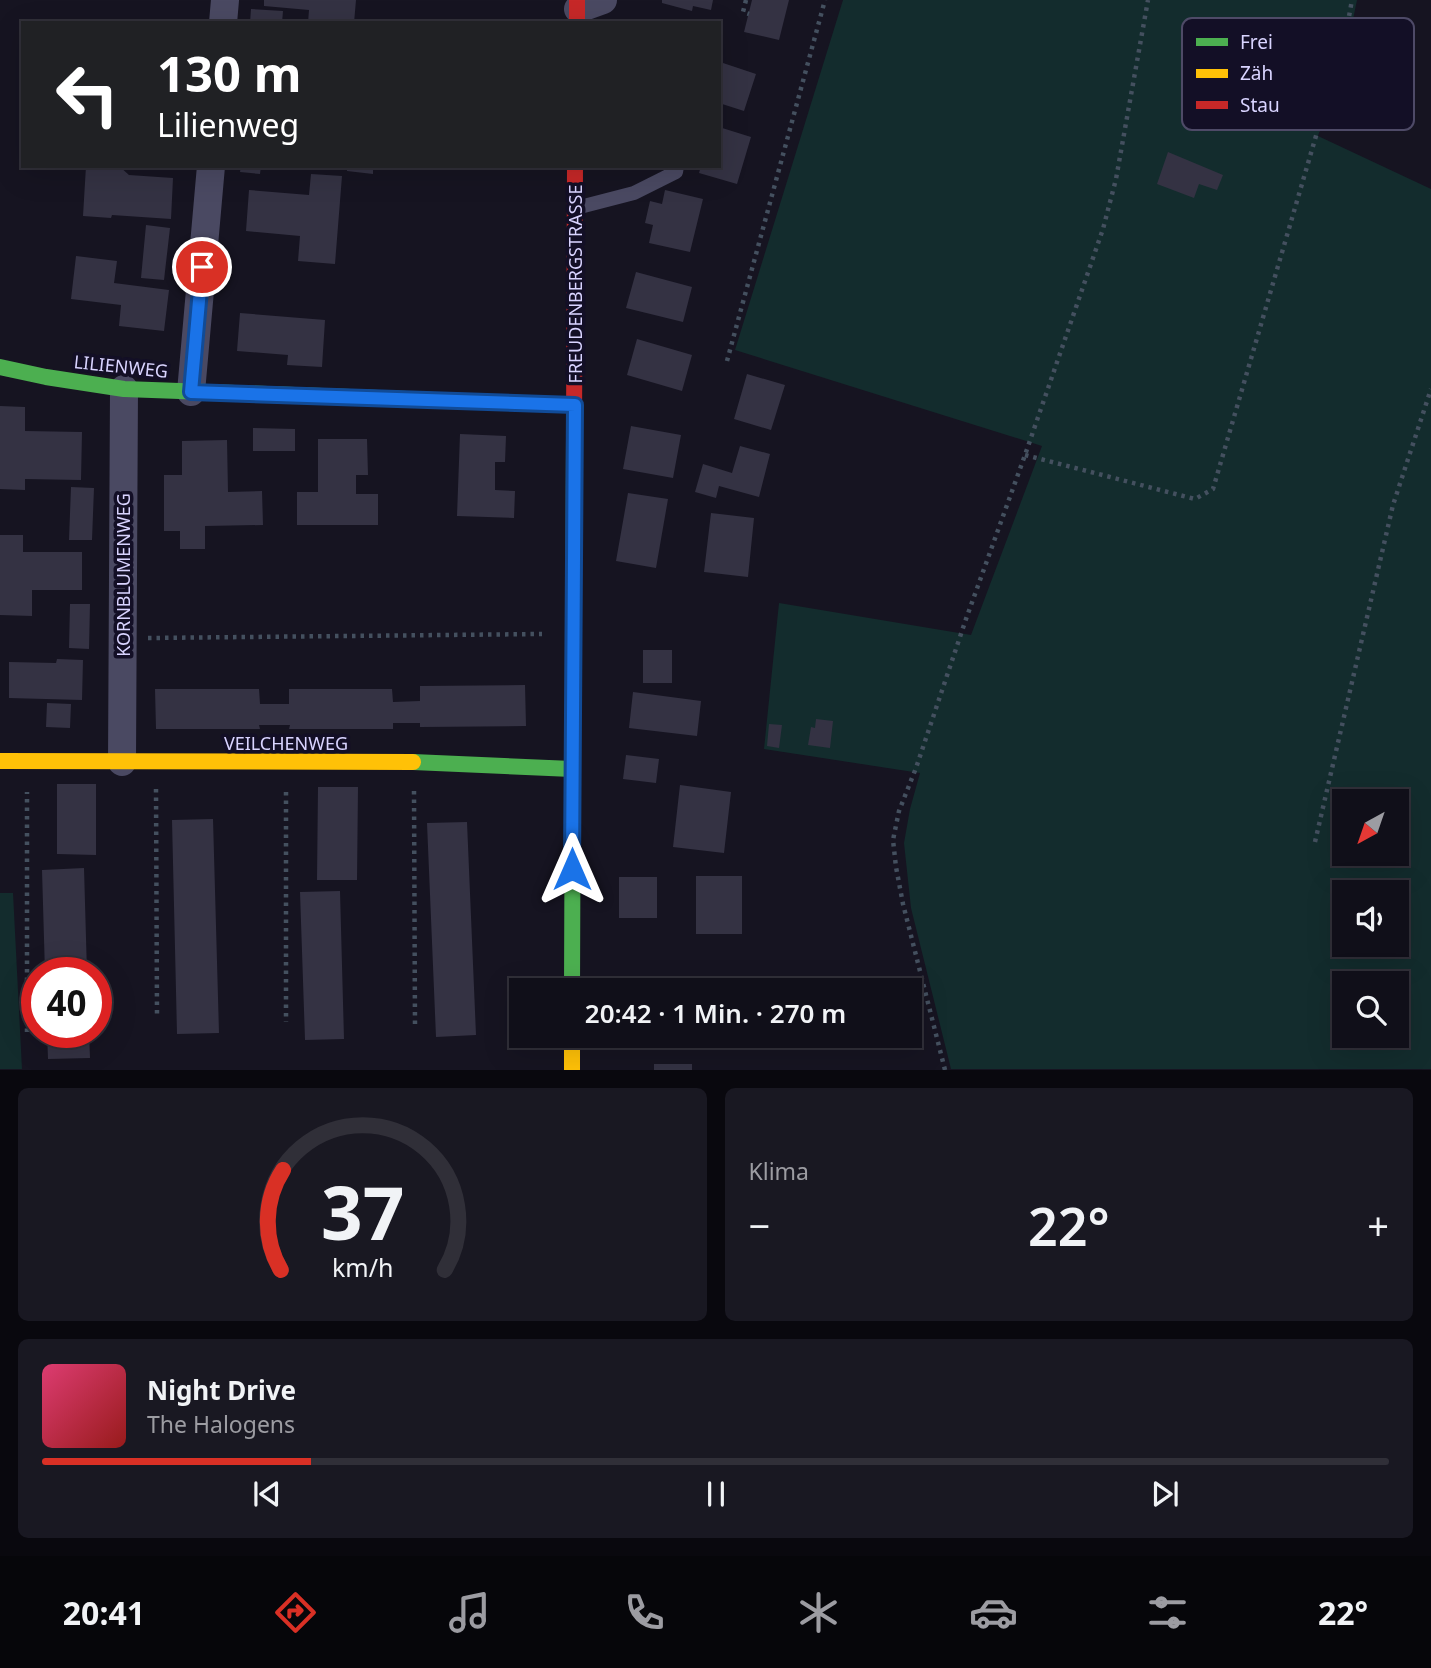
<!DOCTYPE html>
<html lang="de">
<head>
<meta charset="utf-8">
<style>
	body { margin:0; font-family:"Noto Sans",sans-serif; background:#191822; color:#f1f3f6; height:100vh; display:flex; flex-direction:column; font-size:26px; white-space:nowrap }
	* { box-sizing:border-box; margin:0 }
	p { font-size:23px; color:#9c9ca2 }
	.icon { flex:none; width:38px; height:38px; fill:none; stroke:currentColor; stroke-width:2; stroke-linecap:round; stroke-linejoin:round }
	.map { position:relative; height:1070px; overflow:hidden }
	.sheet { display:flex; flex-direction:column; gap:18px; padding:18px; background:#09080e; flex:1 }
	.sheet>* { flex:none }
	.guide { position:absolute; left:21px; top:21px; width:700px; height:147px; border-radius:0px; box-shadow:0 7px 28px #0002,0 0 0 2px #302f38; background:#202124; color:#fff; overflow:hidden }
	.needle { width:46px; rotate:220deg }
	.buttons { position:absolute; left:1332px; top:789px; display:grid; gap:14px }
	.buttons a { display:grid; place-items:center; width:77px; height:77px; border-radius:0px; background:#100f19; box-shadow:0 7px 28px #0002,0 0 0 2px #302f38; font-size:35px }
	.speed { position:absolute; left:21px; top:957px; display:flex; gap:14px; font-size:35px; font-weight:700; text-align:center }
	.speed>* { display:grid; place-content:center; width:91px; height:91px; border-radius:50%; background:#100f19; box-shadow:0 7px 28px #0002,0 0 0 2px #302f38; line-height:1 }
	.speed .limit { border:10px solid #d22; background:#fff; color:#111 }
	.pin { position:absolute; display:grid; place-items:center; width:60px; height:60px; color:#fff; margin:-30px; border:4px solid #fff; border-radius:50%; box-shadow:0 2px 7px #0007 }
	.me { position:absolute; width:77px; margin:-38px; rotate:0deg; stroke-linejoin:round; filter:drop-shadow(0 0 5px #0008) }
	.turn { display:flex; align-items:center; gap:24px; height:147px; padding:0 21px; font-size:32px }
	.turn .icon { width:91px; height:91px; stroke-width:2.5 }
	.turn b { display:block; font-size:49px; line-height:60px }
	.big { font-size:52px; font-weight:600; line-height:1.1 }
	.sheet .widget { flex:1; display:flex; flex-direction:column; justify-content:center; gap:10px; min-width:0; padding:0 24px; border-radius:10px; background:#191822 }
	.sheet .dial { align-items:center; gap:0 }
	.dial svg { height:182px; overflow:visible; fill:none; stroke:#302f38; stroke-width:7; stroke-linecap:round; text-anchor:middle }
	.dial text { fill:#f1f3f6; stroke:none }
	.song { display:flex; align-items:center; gap:21px }
	.cover { width:84px; height:84px; border-radius:10px; background:linear-gradient(135deg,hsl(340 70% 55%),hsl(0 70% 35%)) }
	.played { height:7px; border-radius:4px; background:linear-gradient(90deg,#d93025 20%,#302f38 20%) }
	.keys { display:flex; justify-content:space-around; direction:ltr }
	.heat { display:flex; justify-content:space-between; align-items:center; font-size:38px; direction:ltr }
	.sheet .tiles { flex:1; display:grid; gap:18px; grid-template-columns:1fr 1fr }
	.widget:last-child { grid-column:span 2 }
	.trip { position:absolute; left:509px; top:978px; width:413px; height:70px; border-radius:0px; background:#100f19; box-shadow:0 7px 28px #0002,0 0 0 2px #302f38; font-weight:600; line-height:70px; text-align:center }
	.dock { display:flex; height:112px; justify-content:space-around; align-items:center; background:#06060a; color:#9c9ca2 }
	.dock .icon { width:49px; height:49px }
	.dock .current { color:#d93025 }
	.dock b { font-size:32px; color:#f1f3f6 }
	.map>svg:first-child { display:block }
	.green { fill:#132c2d; fill-rule:evenodd }
	.building { fill:#343243 }
	.lines { fill:none; stroke-linecap:round; stroke-linejoin:round }
	.path { stroke:#44505f; stroke-width:4.5; stroke-dasharray:3.5 5; stroke-linecap:butt }
	.lane { stroke:#4a4962; stroke-width:14 }
	.street { stroke:#4a4962; stroke-width:28 }
	.fast { stroke:#4caf50; stroke-width:16 }
	.slow { stroke:#ffc107; stroke-width:16 }
	.jam { stroke:#c62828; stroke-width:16 }
	.route-casing { stroke:#114b97; stroke-width:18 }
	.route { stroke:#1a73e8; stroke-width:12 }
	.labels { text-anchor:middle; dominant-baseline:central; stroke-width:7; stroke-linejoin:round; paint-order:stroke }
	.street-label { font-size:18px; fill:#d9d4ff; stroke:#130f26 }
	.key { fill:#130f26; stroke:#4e4a67; stroke-width:2 }
	.key-label { font-size:19px; fill:#d9d4ff }
</style>
</head>
<body>
<div class="map">
<svg width="1431" height="1070" viewBox="0 0 1431 1070">
	<rect width="100%" height="100%" fill="#161421"/>
	<path class="green" d="M 843,0 L 1357,0 L 1350,34 L 1318,136 L 1431,189 L 1431,1069 L 951,1069 L 911,908 L 904,843 L 910,809 L 920,773 L 764,749 L 779,603 L 971,635 L 1042,446 L 735,350 ZM 1344,802 L 1396,802 L 1396,854 L 1344,854 ZM 1344,892 L 1396,892 L 1396,945 L 1344,945 ZM 1344,984 L 1396,984 L 1396,1036 L 1344,1036 Z
		M 0,893 L 13,893 L 22,1069 L 0,1069 Z"/>
	<path class="building" d="M 264,0 L 356,0 L 354,23 L 308,23 L 309,10 L 264,6 Z
		M 662,0 L 713,0 L 711,10 L 693,6 L 692,11 L 662,3 Z
		M 752,0 L 789,0 L 779,40 L 744,32 Z
		M 251,9 L 283,11 L 282,23 L 250,23 Z
		M 720,62 L 756,74 L 744,111 L 719,103 Z
		M 719,127 L 751,137 L 737,184 L 699,173 L 701,166 L 719,166 Z
		M 1168,152 L 1223,175 L 1217,190 L 1199,184 L 1194,198 L 1157,184 Z
		M 86,166 L 119,166 L 129,175 L 173,178 L 171,219 L 112,215 L 111,218 L 83,216 Z
		M 241,166 L 261,166 L 260,174 L 240,172 Z
		M 347,166 L 373,166 L 373,174 L 347,171 Z
		M 311,174 L 342,176 L 335,264 L 298,261 L 300,236 L 246,231 L 249,190 L 309,195 Z
		M 665,190 L 703,199 L 690,252 L 649,243 L 653,225 L 645,223 L 650,201 L 662,204 Z
		M 146,225 L 170,228 L 164,280 L 141,278 Z
		M 76,256 L 117,261 L 114,283 L 169,290 L 164,331 L 119,326 L 121,305 L 71,299 Z
		M 636,272 L 692,287 L 683,322 L 626,308 Z
		M 240,313 L 325,320 L 322,367 L 287,365 L 288,355 L 237,351 Z
		M 637,339 L 692,355 L 682,391 L 627,375 Z
		M 747,374 L 785,385 L 771,430 L 734,419 Z
		M 0,406 L 25,407 L 25,431 L 82,432 L 81,480 L 25,479 L 25,490 L 0,489 Z
		M 631,426 L 681,435 L 673,478 L 623,469 Z
		M 253,428 L 295,429 L 295,451 L 253,451 Z
		M 460,434 L 506,436 L 505,462 L 495,462 L 495,490 L 515,491 L 514,518 L 457,516 Z
		M 318,439 L 367,439 L 368,475 L 356,475 L 356,494 L 378,494 L 378,525 L 297,525 L 297,492 L 318,492 Z
		M 227,440 L 228,492 L 262,491 L 263,525 L 205,526 L 205,549 L 180,549 L 180,531 L 164,531 L 164,475 L 182,475 L 182,441 Z
		M 740,446 L 770,454 L 759,497 L 719,486 L 716,498 L 695,492 L 703,464 L 732,473 Z
		M 71,487 L 94,488 L 92,540 L 69,540 Z
		M 628,493 L 668,499 L 656,568 L 616,561 Z
		M 711,513 L 754,518 L 748,577 L 704,572 Z
		M 0,535 L 23,535 L 23,552 L 82,552 L 82,590 L 32,590 L 32,616 L 0,615 Z
		M 70,604 L 90,604 L 89,649 L 69,648 Z
		M 643,650 L 672,650 L 672,683 L 643,683 Z
		M 57,659 L 83,660 L 82,700 L 9,698 L 9,662 L 56,663 Z
		M 525,685 L 526,726 L 420,727 L 420,723 L 393,723 L 393,729 L 289,729 L 290,725 L 259,725 L 260,729 L 156,729 L 155,689 L 259,689 L 260,704 L 289,704 L 289,689 L 392,689 L 393,702 L 420,701 L 420,686 Z
		M 633,692 L 701,701 L 697,736 L 629,728 Z
		M 47,703 L 71,704 L 70,728 L 46,727 Z
		M 816,719 L 833,721 L 830,748 L 808,745 L 811,727 L 815,728 Z
		M 769,724 L 782,725 L 779,748 L 767,746 Z
		M 626,755 L 659,759 L 656,783 L 623,779 Z
		M 57,784 L 96,784 L 96,855 L 57,854 Z
		M 680,785 L 731,792 L 724,853 L 673,847 Z
		M 318,787 L 358,787 L 357,880 L 317,880 Z
		M 213,819 L 219,1033 L 177,1034 L 172,820 Z
		M 467,822 L 476,1035 L 436,1037 L 427,823 Z
		M 84,868 L 87,973 L 45,973 L 42,870 Z
		M 696,876 L 742,876 L 742,934 L 696,934 Z
		M 619,877 L 657,877 L 657,918 L 619,918 Z
		M 340,891 L 344,1039 L 305,1040 L 300,892 Z
		M 47,1032 L 89,1032 L 90,1058 L 48,1059 Z
		M 654,1064 L 692,1064 L 692,1070 L 654,1070 Z"/>
	<g class="lines">
		<path class="path" d="M 746,0 L 743,12 L 749,14
			M 727,361 L 825,0
			M 1025,455 L 1195,499 L 1213,489 L 1346,33 L 1352,0
			M 148,638 L 542,634
			M 156,789 L 157,1016
			M 414,791 L 415,1029
			M 286,792 L 286,1022
			M 1315,842 L 1393,505 L 1431,389
			M 27,1032 L 27,792
			M 945,1070 L 903,904 L 896,867 L 893,840 L 899,811 L 916,768 L 966,619 L 1025,455 L 1103,229 L 1116,179 L 1148,0"/>
		<path class="lane" d="M 576,208 L 634,193 L 676,172 L 677,166"/>
		<path class="street" d="M 578,9 L 603,0
			M 223,23 L 225,0
			M 191,392 L 211,166
			M 122,762 L 124,389"/>
		<path class="fast" d="M 0,367 L 46,377 L 124,389 L 575,405
			M 413,762 L 572,769
			M 572,990 L 574,439"/>
		<path class="slow" d="M 0,761 L 413,762
			M 572,1036 L 572,1070"/>
		<path class="jam" d="M 577,0 L 577,23
			M 574,439 L 575,166"/>
	</g>
	<g class="lines">
		<g class="route-casing">
			<path id="route" d="M 202,267 L 191,392 L 575,405 L 572,869"/>
		</g>
		<use href="#route" class="route"/>
	</g>
	<g class="labels">
		<g class="street-label">
			<text transform="translate(575 284) rotate(-90)">FREUDENBERGSTRASSE</text>
			<text transform="translate(121 366) rotate(6)">LILIENWEG</text>
			<text transform="translate(123 575) rotate(-90)">KORNBLUMENWEG</text>
			<text x="286" y="743">VEILCHENWEG</text>
		</g>
	</g>
	<rect x="1182" y="18" width="232" height="112" rx="10" class="key"/>
	<rect x="1196" y="38" width="32" height="8" fill="#4caf50"/>
	<rect x="1196" y="69" width="32" height="9" fill="#ffc107"/>
	<rect x="1196" y="101" width="32" height="8" fill="#c62828"/>
	<g class="key-label">
		<text x="1240" y="49">Frei</text>
		<text x="1240" y="80">Zäh</text>
		<text x="1240" y="112">Stau</text>
	</g>
</svg>
<div class="buttons">
<a><svg class="needle" viewBox="-14 -14 28 28"><path d="M0-13l5 13h-10z" fill="#e53935"/><path d="M0 13l5-13h-10z" fill="#9c9ca2"/></svg></a>
<a><svg class="icon" aria-label="sound" viewBox="0 0 24 24"><path d="M4 9h4l5-4v14l-5-4H4zM17 9q2 3 0 6"/></svg></a>
<a><svg class="icon" aria-label="search" viewBox="0 0 24 24"><circle cx="10" cy="10" r="6"/><path d="M15 15l6 6"/></svg></a>
</div>
<div class="speed"><div class="limit">40</div></div>
<div class="pin" style="left:202px;top:267px;background:#d93025"><svg class="icon" aria-label="arrive" viewBox="0 0 24 24"><path d="M6 21V4h12l-3 4 3 4H6"/></svg></div>
<svg class="me" style="left:572px;top:869px" viewBox="-20 -20 40 40"><path d="M0-17L14 15 0 8-14 15z" fill="#1a73e8" stroke="#fff" stroke-width="4"/></svg>
<div class="trip">20:42 · 1 Min. · 270 m</div>
<div class="guide">
<div class="turn"><svg class="icon" aria-label="left" viewBox="0 0 24 24"><path d="M17 20v-9H6M10 6l-5 5 5 5"/></svg><div><b>130 m</b>Lilienweg</div></div>
</div>
</div>
<section class="sheet">
<div class="tiles">
<div class="widget dial"><svg viewBox="0 0 100 80">
<path d="M14 69A42 42 0 1 1 86 69"/>
<path d="M14 69A42 42 0 0 1 15 25" stroke="#d93025"/>
<text x="50" y="56" font-size="32" font-weight="700">37</text>
<text x="50" y="72" font-size="11">km/h</text>
</svg></div>
<div class="widget"><p>Klima</p>
<div class="heat"><a>−</a><b class="big">22°</b><a>+</a></div>
</div>
<div class="widget">
<div class="song"><i class="cover"></i><div><b>Night Drive</b><p>The Halogens</p></div></div>
<div class="played"></div>
<div class="keys"><svg class="icon" aria-label="previous" viewBox="0 0 24 24"><path d="M18 5L8 12l10 7zM5 5v14"/></svg><svg class="icon" aria-label="pause" viewBox="0 0 24 24"><path d="M8 5v14M16 5v14"/></svg><svg class="icon" aria-label="next" viewBox="0 0 24 24"><path d="M6 5l10 7-10 7zM19 5v14"/></svg></div>
</div>
</div>
</section>
<nav class="dock">
<b>20:41</b>
<svg class="icon current" aria-label="directions" viewBox="0 0 24 24"><path d="M12 3l9 9-9 9-9-9zM9 14v-3h6M13 9l2 2-2 2"/></svg>
<svg class="icon" aria-label="music" viewBox="0 0 24 24"><path d="M9 18V5l10-2v13"/><circle cx="6" cy="18" r="3"/><circle cx="16" cy="16" r="3"/></svg>
<svg class="icon" aria-label="phone" viewBox="0 0 24 24"><path d="M5 4h4l2 5-3 2q2 4 5 5l2-3 5 2v4C11 20 4 13 5 4z"/></svg>
<svg class="icon" aria-label="climate" viewBox="0 0 24 24"><path d="M12 3v18M4 7l16 10M4 17L20 7"/></svg>
<svg class="icon" aria-label="car" viewBox="0 0 24 24"><path d="M5 17H2v-5l4-1 3-4h7l3 4 3 1v5h-3M9 17h6M6 11h13"/><circle cx="7" cy="17" r="2"/><circle cx="17" cy="17" r="2"/></svg>
<svg class="icon" aria-label="filters" viewBox="0 0 24 24"><path d="M4 7h16M4 17h16"/><circle cx="9" cy="7" r="2"/><circle cx="15" cy="17" r="2"/></svg>
<b>22°</b>
</nav>
</body>
</html>
